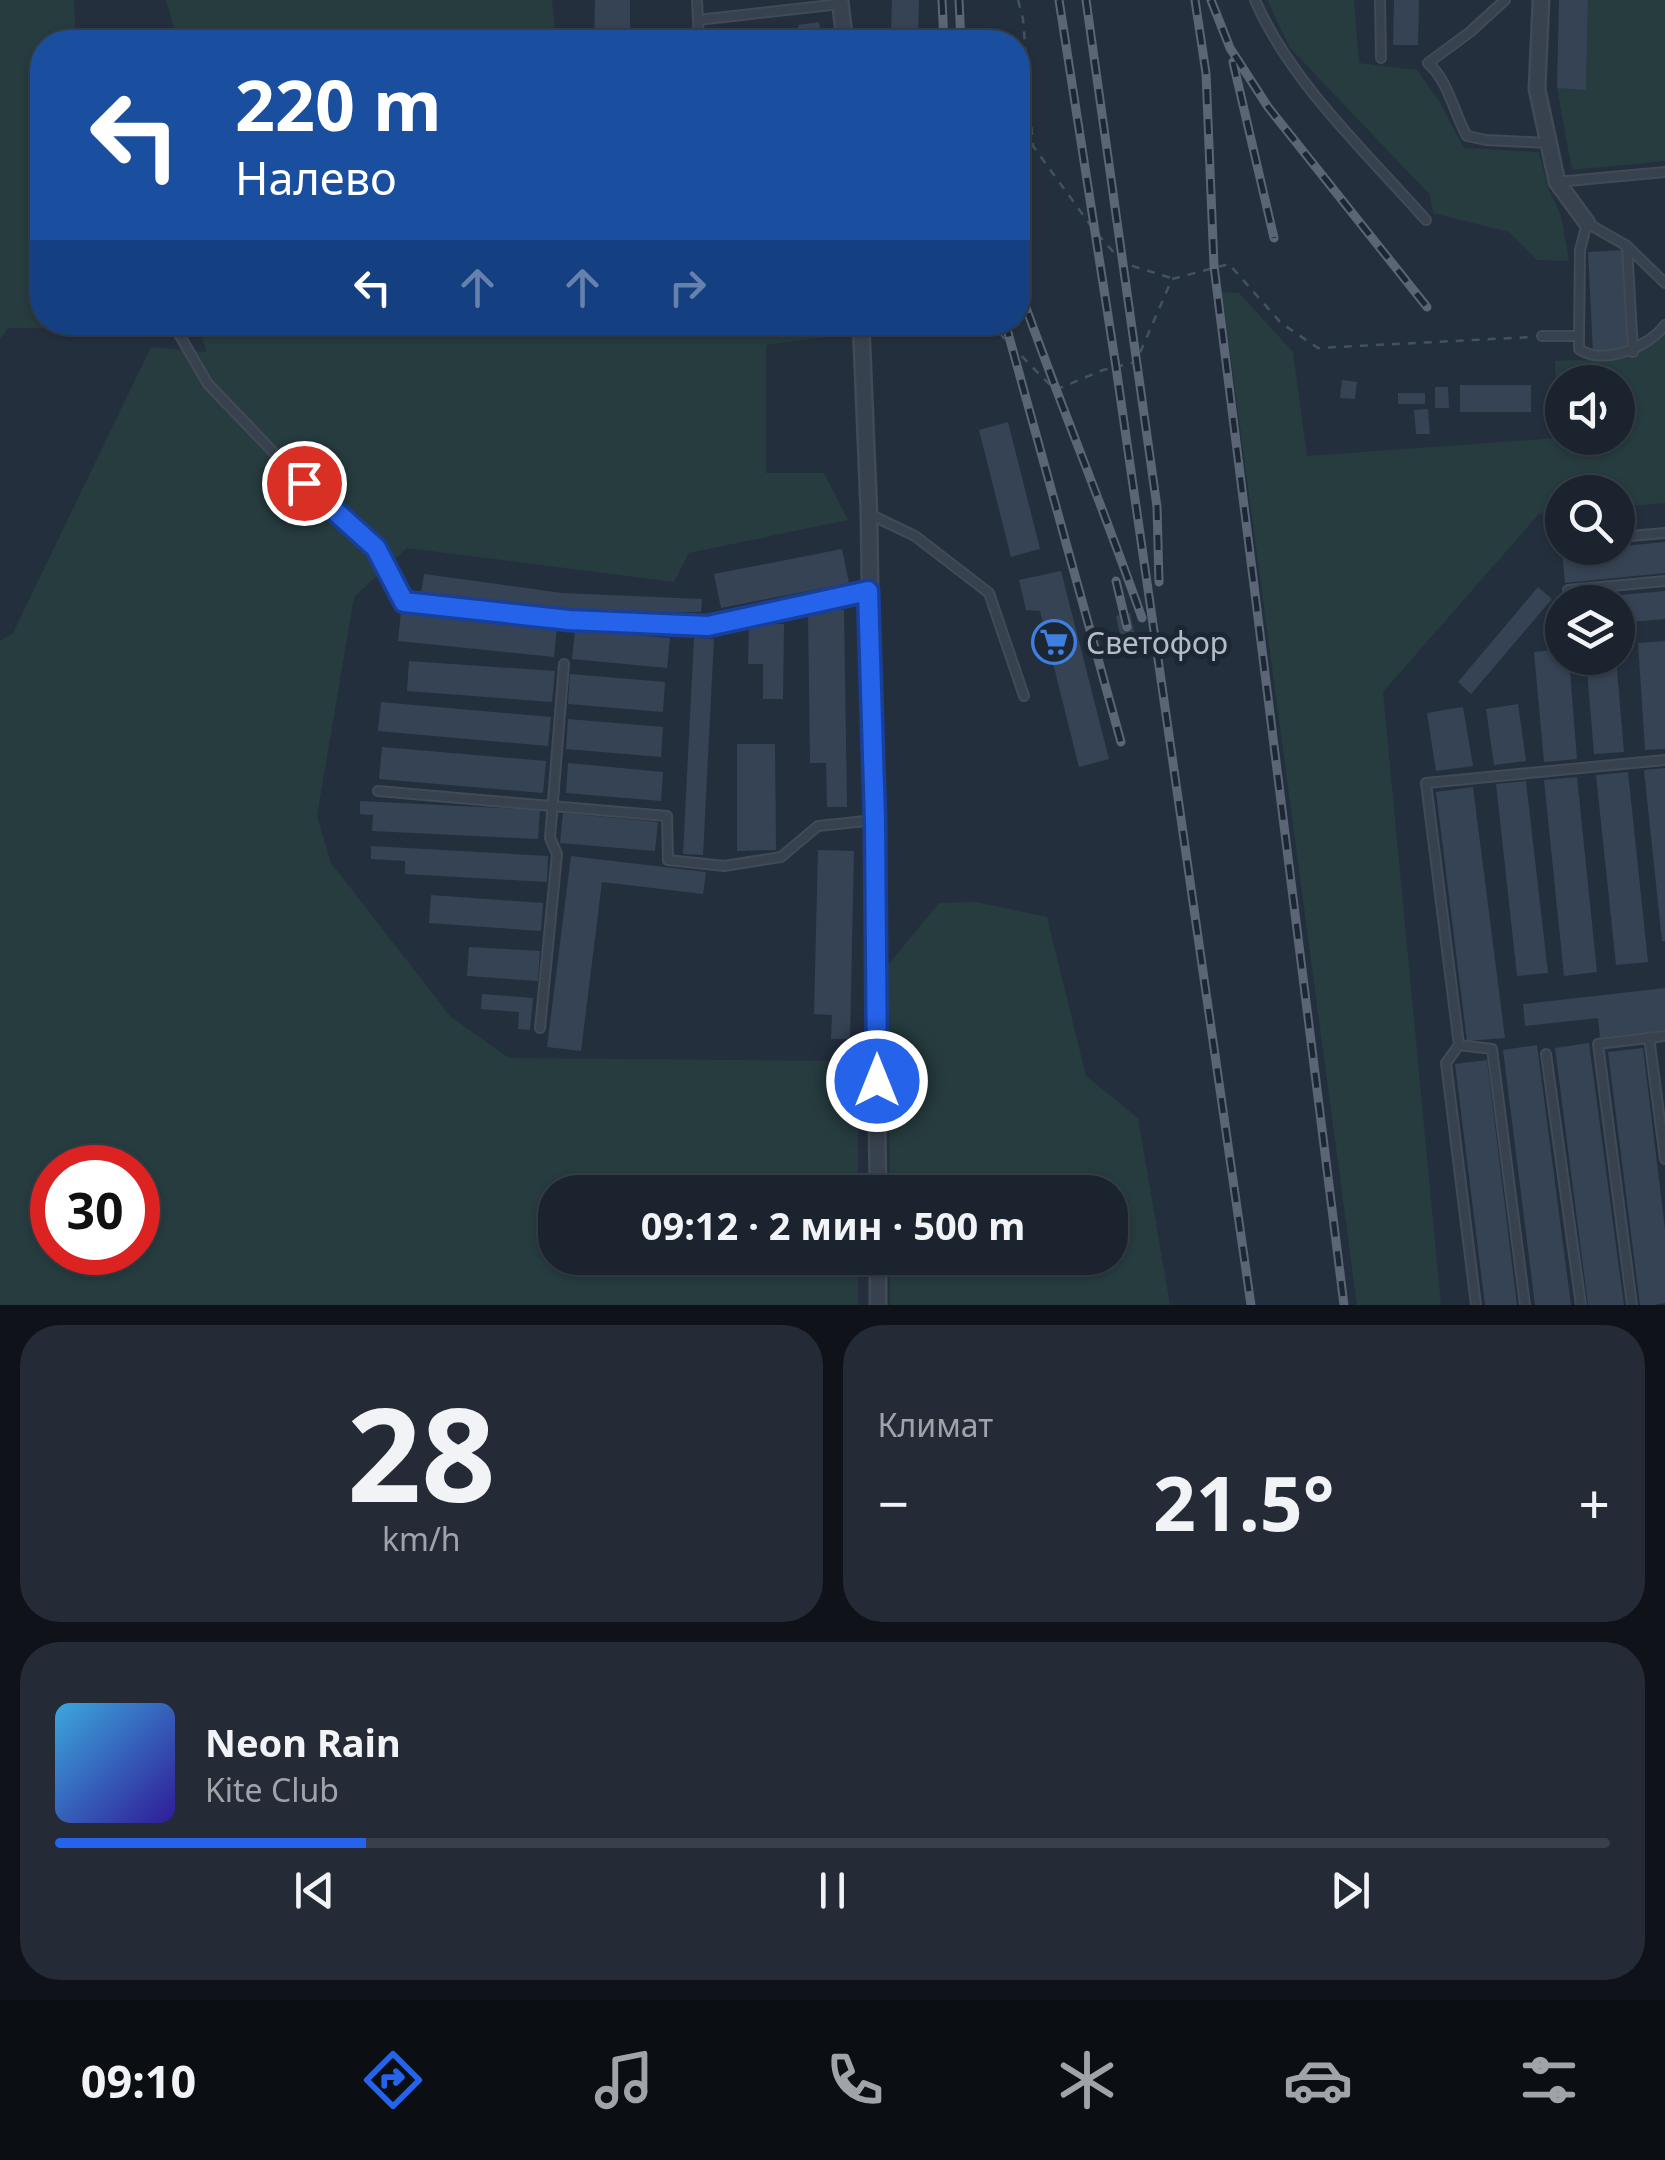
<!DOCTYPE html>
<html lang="ru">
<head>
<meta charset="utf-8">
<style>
	body { margin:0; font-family:"Noto Sans",sans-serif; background:#242b36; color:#f1f3f6; height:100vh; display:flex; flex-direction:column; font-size:38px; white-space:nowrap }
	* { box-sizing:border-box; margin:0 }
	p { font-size:32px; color:#a0a4aa }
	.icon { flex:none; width:55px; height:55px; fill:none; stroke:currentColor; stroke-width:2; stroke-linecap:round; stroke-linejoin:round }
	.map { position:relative; height:1305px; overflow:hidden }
	.sheet { display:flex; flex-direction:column; gap:20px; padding:20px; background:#0f1319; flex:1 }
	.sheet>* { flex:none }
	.top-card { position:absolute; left:30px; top:30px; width:1000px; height:305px; border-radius:40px; box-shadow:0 2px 8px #0004,0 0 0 2px #39404a; background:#1a4fa0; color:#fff; overflow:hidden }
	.controls { position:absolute; left:1545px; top:365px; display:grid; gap:20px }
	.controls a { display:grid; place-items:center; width:90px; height:90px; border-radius:50%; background:#1b232e; box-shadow:0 2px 8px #0004,0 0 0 2px #39404a; font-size:50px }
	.speed { position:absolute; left:30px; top:1145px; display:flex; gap:20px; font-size:50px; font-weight:700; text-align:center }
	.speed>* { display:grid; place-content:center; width:130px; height:130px; border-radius:50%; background:#1b232e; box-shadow:0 2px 8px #0004,0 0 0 2px #39404a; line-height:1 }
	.speed .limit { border:15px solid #d22; background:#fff; color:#111 }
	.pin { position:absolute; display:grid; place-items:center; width:85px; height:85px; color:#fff; margin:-42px; border:5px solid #fff; border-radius:50%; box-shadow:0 2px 10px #0007 }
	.me { position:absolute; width:110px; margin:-55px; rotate:0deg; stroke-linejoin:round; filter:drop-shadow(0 0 8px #0008) }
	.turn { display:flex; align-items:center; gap:35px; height:210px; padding:0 40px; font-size:45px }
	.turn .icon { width:130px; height:130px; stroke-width:2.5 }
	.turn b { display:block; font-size:70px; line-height:85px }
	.lanes { display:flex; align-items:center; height:95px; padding:0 40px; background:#0003; justify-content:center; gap:50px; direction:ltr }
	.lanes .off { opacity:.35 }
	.big { font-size:75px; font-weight:700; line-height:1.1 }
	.sheet .widget { flex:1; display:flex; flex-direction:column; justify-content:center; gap:15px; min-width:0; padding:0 35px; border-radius:40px; background:#242b36 }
	.sheet .dial { align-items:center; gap:0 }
	.dial b { font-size:130px; line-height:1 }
	.song { display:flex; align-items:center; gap:30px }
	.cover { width:120px; height:120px; border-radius:15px; background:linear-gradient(135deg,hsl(200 70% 55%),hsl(250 70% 35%)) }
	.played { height:10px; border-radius:5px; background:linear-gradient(90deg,#2563eb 20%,#39404a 20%) }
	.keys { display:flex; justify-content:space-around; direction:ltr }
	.heat { display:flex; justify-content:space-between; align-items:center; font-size:55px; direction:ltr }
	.sheet .tiles { flex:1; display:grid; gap:20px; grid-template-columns:1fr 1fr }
	.widget:last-child { grid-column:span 2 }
	.trip { position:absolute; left:538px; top:1175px; width:590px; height:100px; border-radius:40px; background:#1b232e; box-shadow:0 2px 8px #0004,0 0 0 2px #39404a; font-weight:700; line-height:100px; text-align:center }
	.dock { display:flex; height:160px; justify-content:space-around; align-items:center; background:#0b0e12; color:#a0a4aa }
	.dock .icon { width:70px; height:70px }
	.dock .current { color:#2563eb }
	.dock b { font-size:45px; color:#f1f3f6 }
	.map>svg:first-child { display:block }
	.green { fill:#263c3f; fill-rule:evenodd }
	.building { fill:#364354 }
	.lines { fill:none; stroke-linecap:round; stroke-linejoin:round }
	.service-casing { stroke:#414a57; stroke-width:12 }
	.minor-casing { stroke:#414a57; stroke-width:19 }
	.path { stroke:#3f5557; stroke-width:2.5; stroke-dasharray:8 8; stroke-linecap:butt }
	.service { stroke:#38414e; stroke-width:8 }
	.minor { stroke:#38414e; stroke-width:14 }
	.rail-casing { stroke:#5a6575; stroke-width:9 }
	.rail { stroke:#1d2633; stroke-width:5; stroke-dasharray:15; stroke-linecap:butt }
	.route-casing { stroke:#184099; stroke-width:25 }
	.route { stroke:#2563eb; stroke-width:18 }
	.labels { text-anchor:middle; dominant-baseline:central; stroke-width:10; stroke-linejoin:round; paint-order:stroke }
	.poi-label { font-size:30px; fill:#b4bcc9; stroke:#1d2633; text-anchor:start }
</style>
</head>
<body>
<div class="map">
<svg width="1665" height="1305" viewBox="0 0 1665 1305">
	<rect width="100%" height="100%" fill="#242f3e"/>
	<path class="green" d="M 0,0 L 74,0 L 76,42 L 42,42 L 42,322 L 92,323 L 92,328 L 8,328 L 0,339 Z
		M 166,0 L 552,0 L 556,42 L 196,42 L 195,28 L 175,32 Z
		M 1267,0 L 1354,0 L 1359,63 L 1417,70 L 1439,101 L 1464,148 L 1539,152 L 1548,188 L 1561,215 L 1569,261 L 1537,260 L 1509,232 L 1433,213 L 1430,195 L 1290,48 Z
		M 1588,0 L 1665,0 L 1665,161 L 1572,170 L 1557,88 L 1586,89 Z
		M 1222,292 L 1239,293 L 1293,352 L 1307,456 L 1557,438 L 1555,361 L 1623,358 L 1665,335 L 1665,503 L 1618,507 L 1618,492 L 1562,492 L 1562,512 L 1539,514 L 1383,692 L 1441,1305 L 1357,1305 ZM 1562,382 L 1618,382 L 1618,438 L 1562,438 Z
		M 197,322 L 847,323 L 847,334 L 766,345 L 766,473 L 824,473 L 848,520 L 689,553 L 674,582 L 407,548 L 354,597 L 317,816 L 331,863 L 450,1016 L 509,1058 L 858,1061 L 858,1192 L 555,1192 L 555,1258 L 858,1258 L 858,1305 L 0,1305 L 0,641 L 13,633 L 151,347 L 207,352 ZM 52,1168 L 138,1168 L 138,1252 L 52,1252 Z
		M 976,902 L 1047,917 L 1086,1076 L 1138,1118 L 1170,1305 L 890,1305 L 890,1258 L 1110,1258 L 1110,1192 L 890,1192 L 887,966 L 939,903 Z"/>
	<path class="building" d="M 595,0 L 630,0 L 630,41 L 594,40 Z
		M 892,0 L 919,0 L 918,31 L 891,30 Z
		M 1394,0 L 1419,0 L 1418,45 L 1393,45 Z
		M 1559,0 L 1588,0 L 1586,90 L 1557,88 Z
		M 819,22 L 822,42 L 800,42 L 798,25 Z
		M 1622,250 L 1627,349 L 1593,351 L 1588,252 Z
		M 1342,380 L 1357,382 L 1355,399 L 1340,398 Z
		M 1460,385 L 1531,385 L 1531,412 L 1460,412 Z
		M 1435,387 L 1448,387 L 1449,408 L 1435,408 Z
		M 1398,393 L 1425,393 L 1425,404 L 1398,404 Z
		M 1428,409 L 1430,434 L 1416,434 L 1414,410 Z
		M 1008,422 L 1040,549 L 1011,557 L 979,430 Z
		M 1665,542 L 1665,573 L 1565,583 L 1562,552 Z
		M 842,549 L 849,583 L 721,608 L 714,574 Z
		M 1061,571 L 1109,759 L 1079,767 L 1040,611 L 1026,610 L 1019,580 Z
		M 424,574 L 562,593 L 702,599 L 701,612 L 563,612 L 421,593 Z
		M 1538,587 L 1552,599 L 1471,694 L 1458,682 Z
		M 1665,591 L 1665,619 L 1618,623 L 1618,602 L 1566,602 L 1566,600 Z
		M 808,610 L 844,610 L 847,807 L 827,807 L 826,763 L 810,763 Z
		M 401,611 L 557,627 L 554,657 L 398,641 Z
		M 1130,613 L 1134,632 L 1120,635 L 1116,616 Z
		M 749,624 L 784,624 L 783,699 L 763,699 L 763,664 L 748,664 Z
		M 575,630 L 670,638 L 667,668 L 572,659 Z
		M 694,638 L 714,639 L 703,855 L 683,854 Z
		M 1665,641 L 1665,749 L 1645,750 L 1638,643 Z
		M 1562,649 L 1562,658 L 1569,658 L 1577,759 L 1544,762 L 1534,652 Z
		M 1586,658 L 1616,658 L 1624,752 L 1594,754 Z
		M 409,661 L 555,671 L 552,702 L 407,691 Z
		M 570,674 L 665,682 L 663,712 L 568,704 Z
		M 381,702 L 551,717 L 548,746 L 378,731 Z
		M 1518,704 L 1526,761 L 1494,765 L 1486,709 Z
		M 1463,707 L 1473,766 L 1436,771 L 1427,713 Z
		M 568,719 L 663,727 L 661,757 L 566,749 Z
		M 737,744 L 775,744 L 776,850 L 737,851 Z
		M 382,747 L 546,761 L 543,793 L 379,779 Z
		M 568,763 L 663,772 L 661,801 L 566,793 Z
		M 1665,768 L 1665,941 L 1662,941 L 1644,770 Z
		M 1628,772 L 1648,962 L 1616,965 L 1596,775 Z
		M 1577,777 L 1597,972 L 1564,976 L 1544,780 Z
		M 1526,781 L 1548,973 L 1517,976 L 1496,784 Z
		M 1473,787 L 1505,1038 L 1467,1041 L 1436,792 Z
		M 360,801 L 540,810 L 538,839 L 372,831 L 373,815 L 360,814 Z
		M 563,813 L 658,822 L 655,851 L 560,843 Z
		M 371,846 L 548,856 L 547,882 L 405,874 L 405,861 L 371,859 Z
		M 818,850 L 854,851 L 850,1039 L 831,1039 L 832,1015 L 814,1014 Z
		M 571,856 L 706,872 L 703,894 L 602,882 L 581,1051 L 547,1047 Z
		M 431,895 L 543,903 L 541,931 L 429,923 Z
		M 469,947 L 540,951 L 538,981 L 467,976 Z
		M 1665,988 L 1665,1030 L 1600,1038 L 1598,1018 L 1525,1026 L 1523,1004 Z
		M 482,994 L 533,998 L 530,1030 L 518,1029 L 519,1012 L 481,1009 Z
		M 1589,1043 L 1624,1305 L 1588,1305 L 1555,1048 Z
		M 1537,1045 L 1571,1305 L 1535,1305 L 1503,1050 Z
		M 1643,1048 L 1665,1229 L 1665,1303 L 1654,1305 L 1640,1305 L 1608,1052 Z
		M 1487,1060 L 1517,1305 L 1485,1305 L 1455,1064 Z"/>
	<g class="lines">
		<g class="service-casing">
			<path id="service" d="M 697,0 L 698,20 L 840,4
				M 1255,0 C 1291,83 1367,153 1426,220
				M 1380,0 L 1381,58
				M 1505,0 L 1470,32 L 1428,63 C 1449,82 1453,111 1467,136 L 1486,140 L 1548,143
				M 698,20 L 699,42
				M 1557,182 L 1665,172
				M 1627,246 L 1665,283
				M 172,322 L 208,384 L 303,483 L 375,548 L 404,602 L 569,620 L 707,626 L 868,591
				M 861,332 L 891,322
				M 1542,336 L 1579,336 L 1580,250 L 1587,223 L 1627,246 L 1633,352
				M 1579,336 L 1579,349 C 1603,366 1649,347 1665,325
				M 869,514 L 915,536 L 989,593 L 1024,696
				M 1618,537 L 1665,533
				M 1568,590 L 1665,581
				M 378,791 L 667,816 L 668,860 L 724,866 L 781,857 L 818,826 L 875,820
				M 540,1028 L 557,854 L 550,838 L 564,664
				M 1649,1037 L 1665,1159
				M 1459,1045 L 1446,1063 L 1476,1305
				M 1546,1054 L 1581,1305
				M 1525,1305 L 1492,1049 L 1459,1045 L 1426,783 L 1665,760
				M 1632,1305 L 1598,1044 L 1665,1036"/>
		</g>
		<g class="minor-casing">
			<path id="minor" d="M 840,0 L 845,42
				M 1541,0 L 1537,89 L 1557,182 L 1587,223
				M 861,322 L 869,514 L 878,1192
				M 878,1258 L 878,1305"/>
		</g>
		<path class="path" d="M 1018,0 L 1023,19 L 1033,146 L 1094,230 L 1123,263 L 1171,278
			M 988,322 L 1055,390 L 1103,370 L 1136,362 L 1172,279 L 1229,264 L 1281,323 L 1318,348 L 1532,337"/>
		<use href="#service" class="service"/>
		<use href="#minor" class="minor"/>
		<g class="rail-casing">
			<path id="rail" d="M 942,0 L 944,42
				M 959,0 L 961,42
				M 1059,0 L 1116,367 L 1251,1305
				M 1086,0 L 1157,507 L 1159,582
				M 1195,0 L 1206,73 L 1214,266 L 1344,1305
				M 1211,0 L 1230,48 L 1268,107 L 1427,307
				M 1233,62 L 1274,238
				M 1018,285 C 1057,397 1103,506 1142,618
				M 1005,322 L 1121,742
				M 1116,581 L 1127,627"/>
		</g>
		<use href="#rail" class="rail"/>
	</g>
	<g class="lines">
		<g class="route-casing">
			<path id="route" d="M 304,483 L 376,548 L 404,602 L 569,620 L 708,626 L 868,591 L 875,820 L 877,1081"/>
		</g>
		<use href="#route" class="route"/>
	</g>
	<defs>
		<g id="supermarket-ring" transform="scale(2.25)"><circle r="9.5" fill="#1d2633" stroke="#3f7fe0" stroke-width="1.5"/><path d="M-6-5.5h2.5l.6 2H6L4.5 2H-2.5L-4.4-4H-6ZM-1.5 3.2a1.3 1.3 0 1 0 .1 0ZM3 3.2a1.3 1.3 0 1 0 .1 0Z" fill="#3f7fe0"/></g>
	</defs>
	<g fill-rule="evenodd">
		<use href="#supermarket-ring" x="1054" y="642"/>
	</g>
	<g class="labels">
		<g class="poi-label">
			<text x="1086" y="642">Светофор</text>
		</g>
	</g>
</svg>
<div class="controls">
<a><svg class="icon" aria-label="sound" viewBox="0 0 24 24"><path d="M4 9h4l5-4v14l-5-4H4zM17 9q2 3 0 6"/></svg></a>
<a><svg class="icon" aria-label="search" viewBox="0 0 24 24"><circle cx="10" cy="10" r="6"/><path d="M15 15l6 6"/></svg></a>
<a><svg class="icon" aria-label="layers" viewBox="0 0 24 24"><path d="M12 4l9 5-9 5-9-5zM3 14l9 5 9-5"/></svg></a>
</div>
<div class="speed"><div class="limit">30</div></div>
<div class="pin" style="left:304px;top:483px;background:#d93025"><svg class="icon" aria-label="arrive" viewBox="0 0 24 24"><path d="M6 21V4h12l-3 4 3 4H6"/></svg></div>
<svg class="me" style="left:877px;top:1081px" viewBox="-20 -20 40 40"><circle r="17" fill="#2563eb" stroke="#fff" stroke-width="3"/><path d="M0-11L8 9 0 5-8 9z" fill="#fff"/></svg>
<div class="trip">09:12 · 2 мин · 500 m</div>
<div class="top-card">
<div class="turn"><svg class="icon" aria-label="left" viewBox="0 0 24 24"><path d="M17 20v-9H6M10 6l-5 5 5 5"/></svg><div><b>220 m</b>Налево</div></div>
<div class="lanes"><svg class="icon" aria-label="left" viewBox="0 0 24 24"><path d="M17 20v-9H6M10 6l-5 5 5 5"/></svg><svg class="icon off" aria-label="ahead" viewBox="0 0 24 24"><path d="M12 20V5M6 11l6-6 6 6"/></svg><svg class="icon off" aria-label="ahead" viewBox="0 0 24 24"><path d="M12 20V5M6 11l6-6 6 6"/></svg><svg class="icon off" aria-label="right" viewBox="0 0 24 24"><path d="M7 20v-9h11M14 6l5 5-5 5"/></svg></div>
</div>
</div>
<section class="sheet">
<div class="tiles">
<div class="widget dial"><b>28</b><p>km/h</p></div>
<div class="widget"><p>Климат</p>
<div class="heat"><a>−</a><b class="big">21.5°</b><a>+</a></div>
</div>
<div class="widget">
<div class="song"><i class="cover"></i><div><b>Neon Rain</b><p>Kite Club</p></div></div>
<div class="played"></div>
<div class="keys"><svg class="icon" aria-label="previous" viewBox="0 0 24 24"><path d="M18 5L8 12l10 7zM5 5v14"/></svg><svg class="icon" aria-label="pause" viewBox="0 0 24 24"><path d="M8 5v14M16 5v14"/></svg><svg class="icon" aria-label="next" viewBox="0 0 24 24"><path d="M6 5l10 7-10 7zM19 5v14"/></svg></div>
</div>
</div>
</section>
<nav class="dock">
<b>09:10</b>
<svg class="icon current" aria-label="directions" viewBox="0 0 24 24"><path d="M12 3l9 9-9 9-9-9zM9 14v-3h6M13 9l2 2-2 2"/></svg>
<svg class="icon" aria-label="music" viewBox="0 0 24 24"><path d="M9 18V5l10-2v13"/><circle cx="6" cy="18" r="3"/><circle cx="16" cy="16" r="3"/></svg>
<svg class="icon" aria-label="phone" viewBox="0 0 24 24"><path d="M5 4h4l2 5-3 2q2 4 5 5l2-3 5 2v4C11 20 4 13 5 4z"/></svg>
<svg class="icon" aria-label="climate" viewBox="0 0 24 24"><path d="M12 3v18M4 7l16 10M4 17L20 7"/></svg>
<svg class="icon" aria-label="car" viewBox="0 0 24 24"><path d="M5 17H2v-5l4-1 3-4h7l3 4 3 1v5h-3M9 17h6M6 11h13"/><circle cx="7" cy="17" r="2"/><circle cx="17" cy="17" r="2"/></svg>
<svg class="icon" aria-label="filters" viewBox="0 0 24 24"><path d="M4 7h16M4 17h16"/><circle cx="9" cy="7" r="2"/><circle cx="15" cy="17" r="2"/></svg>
</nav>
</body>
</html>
